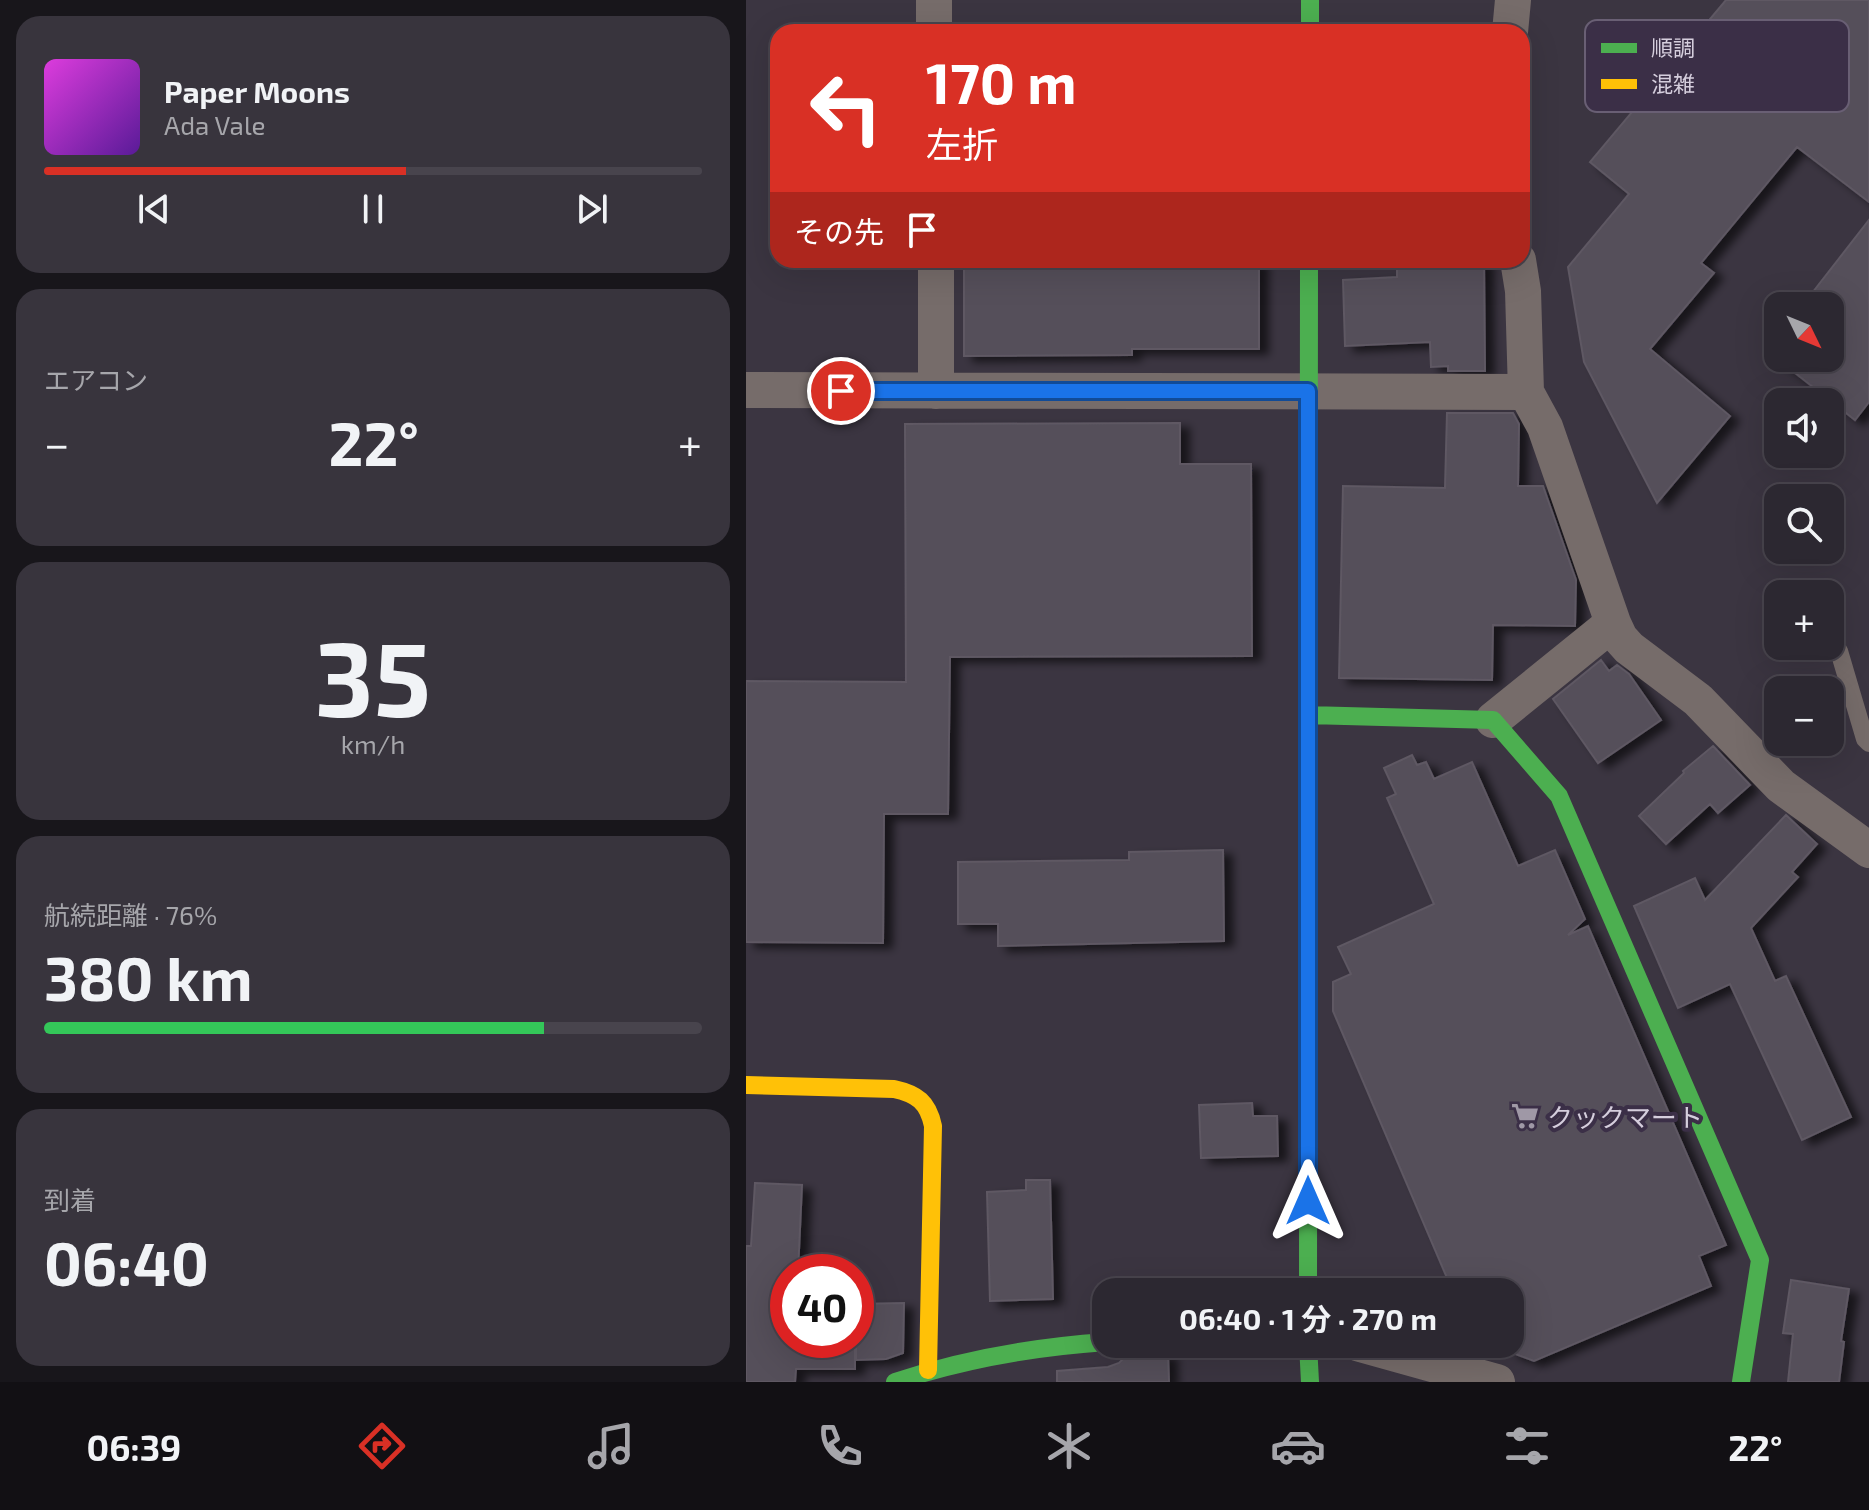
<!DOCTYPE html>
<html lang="ja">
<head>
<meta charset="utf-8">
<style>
	body { margin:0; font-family:"Exo 2","Noto Sans JP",sans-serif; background:#38343d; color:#f1f3f6; height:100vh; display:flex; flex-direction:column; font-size:30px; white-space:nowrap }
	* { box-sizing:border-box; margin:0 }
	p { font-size:26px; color:#a6a6ab }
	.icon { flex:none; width:44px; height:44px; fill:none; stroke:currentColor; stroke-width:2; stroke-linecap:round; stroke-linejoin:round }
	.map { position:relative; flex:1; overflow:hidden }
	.drawer { display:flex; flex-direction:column; gap:16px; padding:16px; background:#18161b; width:746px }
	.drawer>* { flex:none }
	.guide { position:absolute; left:24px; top:24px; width:760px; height:244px; border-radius:24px; box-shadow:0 8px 32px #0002,0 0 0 2px #48444d; background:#d93025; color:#fff; overflow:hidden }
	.needle { width:52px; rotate:133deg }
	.buttons { position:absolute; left:1018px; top:292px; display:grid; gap:16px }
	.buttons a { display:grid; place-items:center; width:80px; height:80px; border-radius:16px; background:#2c2831; box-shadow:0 8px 32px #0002,0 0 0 2px #48444d; font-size:40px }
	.speed { position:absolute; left:24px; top:1254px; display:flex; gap:16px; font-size:40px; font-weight:700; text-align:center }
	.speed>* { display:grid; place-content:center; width:104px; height:104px; border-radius:50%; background:#2c2831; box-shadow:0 8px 32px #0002,0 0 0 2px #48444d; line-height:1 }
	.speed .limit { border:12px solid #d22; background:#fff; color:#111 }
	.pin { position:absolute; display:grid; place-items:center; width:68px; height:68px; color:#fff; margin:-34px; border:4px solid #fff; border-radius:50%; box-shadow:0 2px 8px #0007 }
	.me { position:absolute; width:88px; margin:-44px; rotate:0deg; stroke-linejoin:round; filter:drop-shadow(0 0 6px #0008) }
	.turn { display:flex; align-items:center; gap:28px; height:168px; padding:0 24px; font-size:36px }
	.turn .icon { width:104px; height:104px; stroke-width:2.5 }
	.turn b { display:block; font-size:56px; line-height:68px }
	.then { display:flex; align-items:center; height:76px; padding:0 24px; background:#0003; gap:16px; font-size:30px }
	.big { font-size:60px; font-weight:700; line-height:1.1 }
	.drawer .card { flex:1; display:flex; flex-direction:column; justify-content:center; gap:12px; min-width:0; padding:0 28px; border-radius:24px; background:#38343d }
	.drawer .dial { align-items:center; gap:0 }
	.dial b { font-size:104px; line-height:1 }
	.song { display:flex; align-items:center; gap:24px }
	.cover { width:96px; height:96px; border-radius:12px; background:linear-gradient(135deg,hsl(300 70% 55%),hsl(270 70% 35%)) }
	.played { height:8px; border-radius:4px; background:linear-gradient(90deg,#d93025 55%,#48444d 55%) }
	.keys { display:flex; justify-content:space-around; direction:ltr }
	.heat { display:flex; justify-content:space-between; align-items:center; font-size:44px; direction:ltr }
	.charge { height:12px; border-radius:6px; background:linear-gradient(90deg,#34c759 76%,#48444d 0) }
	.trip { position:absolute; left:346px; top:1278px; width:432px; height:80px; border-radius:24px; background:#2c2831; box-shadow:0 8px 32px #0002,0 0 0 2px #48444d; font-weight:700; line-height:80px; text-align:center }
	.tabs { display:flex; height:128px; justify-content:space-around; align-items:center; background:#121014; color:#a6a6ab }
	.tabs .icon { width:56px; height:56px }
	.tabs .current { color:#d93025 }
	.tabs b { font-size:36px; color:#f1f3f6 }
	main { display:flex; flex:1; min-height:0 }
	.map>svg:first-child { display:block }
	.building { fill:#554f5a; stroke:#5e5863; stroke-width:2; filter:url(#shadow) }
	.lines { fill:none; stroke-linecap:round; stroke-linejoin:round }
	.lane { stroke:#766c6a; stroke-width:18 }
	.street { stroke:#766c6a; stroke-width:36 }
	.fast { stroke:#4caf50; stroke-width:18 }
	.slow { stroke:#ffc107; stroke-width:18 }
	.route-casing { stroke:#114b97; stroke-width:20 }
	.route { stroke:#1a73e8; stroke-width:14 }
	.labels { text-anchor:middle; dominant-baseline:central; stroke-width:8; stroke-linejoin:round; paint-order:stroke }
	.poi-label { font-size:26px; fill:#d5cedd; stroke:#3b2f47; text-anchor:start }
	.key { fill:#3b2f47; stroke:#695f74; stroke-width:2 }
	.key-label { font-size:22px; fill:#d5cedd }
</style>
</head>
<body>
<main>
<section class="drawer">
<div class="card">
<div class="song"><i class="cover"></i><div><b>Paper Moons</b><p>Ada Vale</p></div></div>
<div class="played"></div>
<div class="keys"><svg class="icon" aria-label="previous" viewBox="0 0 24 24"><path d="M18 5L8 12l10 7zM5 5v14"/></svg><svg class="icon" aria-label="pause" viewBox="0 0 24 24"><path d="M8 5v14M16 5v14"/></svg><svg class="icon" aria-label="next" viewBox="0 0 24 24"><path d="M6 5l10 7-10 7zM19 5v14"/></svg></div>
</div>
<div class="card"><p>エアコン</p>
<div class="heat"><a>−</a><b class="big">22°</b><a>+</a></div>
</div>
<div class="card dial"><b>35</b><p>km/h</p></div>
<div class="card"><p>航続距離 · 76%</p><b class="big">380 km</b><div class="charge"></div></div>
<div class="card"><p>到着</p><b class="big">06:40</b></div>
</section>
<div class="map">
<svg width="1123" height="1382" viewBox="0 0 1123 1382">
	<defs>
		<filter id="shadow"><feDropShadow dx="9" dy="5" stdDeviation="4" flood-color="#0009"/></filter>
	</defs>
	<rect width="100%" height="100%" fill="#3b3541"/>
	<path class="building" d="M 980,0 L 1123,0 L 1123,202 L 1051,147 L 955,263 L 968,273 L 904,349 L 984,416 L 911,503 L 838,362 L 822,267 L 883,194 L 844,162 Z
		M 1123,220 L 1123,402 L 1109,420 L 1030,358 L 1084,358 L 1084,306 L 1056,306 Z
		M 218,260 L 513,260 L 513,349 L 386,349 L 386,355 L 218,356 Z
		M 651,260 L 738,260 L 739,371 L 702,371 L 702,366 L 685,367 L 684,342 L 599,346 L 597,280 L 651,277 Z
		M 701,413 L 767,413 L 773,424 L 772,486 L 797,486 L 830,580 L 829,626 L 747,625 L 746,680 L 593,678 L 597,486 L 699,488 Z
		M 434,423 L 434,464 L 505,464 L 506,656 L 204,657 L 202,814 L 138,814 L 137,943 L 0,942 L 0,681 L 160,682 L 159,424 Z
		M 855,660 L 863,671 L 871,665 L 883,674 L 915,720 L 852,763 L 807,699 Z
		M 967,746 L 1004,785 L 972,813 L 964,804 L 920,844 L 893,816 L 938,773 L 937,771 Z
		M 666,755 L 671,765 L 680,762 L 688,779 L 726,762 L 772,866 L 809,850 L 839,919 L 822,935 L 842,926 L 980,1245 L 953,1256 L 965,1286 L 788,1361 L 764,1352 L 764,1292 L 707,1292 L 587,1011 L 587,982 L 605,974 L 592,947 L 688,904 L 641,798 L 650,794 L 638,768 Z
		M 1040,815 L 1071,844 L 1046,872 L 1052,877 L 1005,928 L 1029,981 L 1040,976 L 1105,1117 L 1056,1140 L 984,984 L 932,1008 L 888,906 L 949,878 L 959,900 Z
		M 477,850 L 478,941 L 252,946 L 252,924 L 212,924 L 212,862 L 383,860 L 383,852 Z
		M 506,1103 L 507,1116 L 531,1116 L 532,1156 L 455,1158 L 453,1105 Z
		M 280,1180 L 304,1180 L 307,1299 L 244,1301 L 241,1192 L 280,1190 Z
		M 9,1183 L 56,1185 L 52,1272 L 42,1272 L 42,1340 L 109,1340 L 109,1369 L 50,1369 L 49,1382 L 0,1382 L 0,1246 L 5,1246 Z
		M 1045,1280 L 1103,1289 L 1095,1341 L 1098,1342 L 1093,1382 L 1042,1382 L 1047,1334 L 1037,1333 Z
		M 158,1303 L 157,1353 L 140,1359 L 110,1360 L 110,1304 Z
		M 422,1353 L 423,1382 L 311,1382 L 311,1371 L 362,1367 L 373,1363 L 379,1357 Z"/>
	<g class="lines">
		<path class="lane" d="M 1093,651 L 1119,739 L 1123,743"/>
		<path class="street" d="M 188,0 L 188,32
			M 764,32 L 767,0
			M 190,260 L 190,391
			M 0,390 L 780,392
			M 867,623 L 874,638 L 883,648 L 952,700 L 1035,786 L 1123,850
			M 747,720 L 867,623 L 799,427 L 780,392 L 777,291 L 772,260
			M 614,1344 L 751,1382"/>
		<path class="fast" d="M 564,0 L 564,32
			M 562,715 L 747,720 L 813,796 L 1014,1260 L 995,1382
			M 562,1292 L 563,260
			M 562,1344 L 564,1382
			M 149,1382 C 218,1359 288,1347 360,1342"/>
		<path class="slow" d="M 0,1085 L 148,1089 C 171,1094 182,1102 187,1126 L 182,1370"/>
	</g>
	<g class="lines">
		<g class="route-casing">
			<path id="route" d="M 95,391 L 562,391 L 562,1201"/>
		</g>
		<use href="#route" class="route"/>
	</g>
	<defs>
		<g id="supermarket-bare" transform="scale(2.16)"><path d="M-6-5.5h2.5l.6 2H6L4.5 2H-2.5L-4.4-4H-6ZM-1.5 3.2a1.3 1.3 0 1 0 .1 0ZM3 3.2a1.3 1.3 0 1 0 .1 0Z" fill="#9f98a6" stroke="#3b2f47" stroke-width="2.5" paint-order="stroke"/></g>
	</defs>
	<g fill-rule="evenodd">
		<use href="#supermarket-bare" x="779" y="1116"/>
	</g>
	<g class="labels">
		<g class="poi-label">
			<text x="801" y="1116">クックマート</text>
		</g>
	</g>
	<rect x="839" y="20" width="264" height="92" rx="12" class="key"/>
	<rect x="855" y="43" width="36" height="10" fill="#4caf50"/>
	<rect x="855" y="79" width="36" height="10" fill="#ffc107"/>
	<g class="key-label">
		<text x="905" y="56">順調</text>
		<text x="905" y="92">混雑</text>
	</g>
</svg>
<div class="buttons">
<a><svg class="needle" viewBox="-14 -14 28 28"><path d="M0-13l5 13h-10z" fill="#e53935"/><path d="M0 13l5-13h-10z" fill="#a6a6ab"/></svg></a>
<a><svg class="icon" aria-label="sound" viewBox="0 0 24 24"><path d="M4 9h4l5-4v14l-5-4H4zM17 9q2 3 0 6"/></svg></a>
<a><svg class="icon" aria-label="search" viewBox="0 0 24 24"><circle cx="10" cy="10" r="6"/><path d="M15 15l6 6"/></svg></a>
<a>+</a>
<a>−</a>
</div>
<div class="speed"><div class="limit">40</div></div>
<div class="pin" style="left:95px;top:391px;background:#d93025"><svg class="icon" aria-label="arrive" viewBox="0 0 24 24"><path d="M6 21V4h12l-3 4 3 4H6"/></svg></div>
<svg class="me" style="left:562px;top:1201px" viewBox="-20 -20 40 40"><path d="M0-17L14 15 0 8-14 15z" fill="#1a73e8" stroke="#fff" stroke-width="4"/></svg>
<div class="trip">06:40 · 1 分 · 270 m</div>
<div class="guide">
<div class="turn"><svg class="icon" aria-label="left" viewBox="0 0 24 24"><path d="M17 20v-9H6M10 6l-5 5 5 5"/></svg><div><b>170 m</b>左折</div></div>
<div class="then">その先<svg class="icon" aria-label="arrive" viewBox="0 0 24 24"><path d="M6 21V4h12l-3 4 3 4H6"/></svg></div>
</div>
</div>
</main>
<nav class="tabs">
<b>06:39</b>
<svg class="icon current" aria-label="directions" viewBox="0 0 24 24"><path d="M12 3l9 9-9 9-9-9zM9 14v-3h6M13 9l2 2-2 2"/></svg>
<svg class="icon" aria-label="music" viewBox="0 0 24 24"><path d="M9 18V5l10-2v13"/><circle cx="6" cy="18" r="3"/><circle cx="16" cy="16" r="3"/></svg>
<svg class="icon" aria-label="phone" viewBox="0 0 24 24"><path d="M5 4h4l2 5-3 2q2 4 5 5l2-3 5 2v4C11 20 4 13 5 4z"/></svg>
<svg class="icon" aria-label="climate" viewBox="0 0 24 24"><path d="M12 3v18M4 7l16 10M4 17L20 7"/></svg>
<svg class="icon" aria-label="car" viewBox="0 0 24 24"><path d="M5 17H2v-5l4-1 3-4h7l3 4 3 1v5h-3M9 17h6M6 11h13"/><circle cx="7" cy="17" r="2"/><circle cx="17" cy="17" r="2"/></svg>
<svg class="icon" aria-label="filters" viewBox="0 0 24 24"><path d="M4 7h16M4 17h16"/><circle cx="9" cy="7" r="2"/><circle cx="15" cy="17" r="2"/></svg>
<b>22°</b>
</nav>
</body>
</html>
